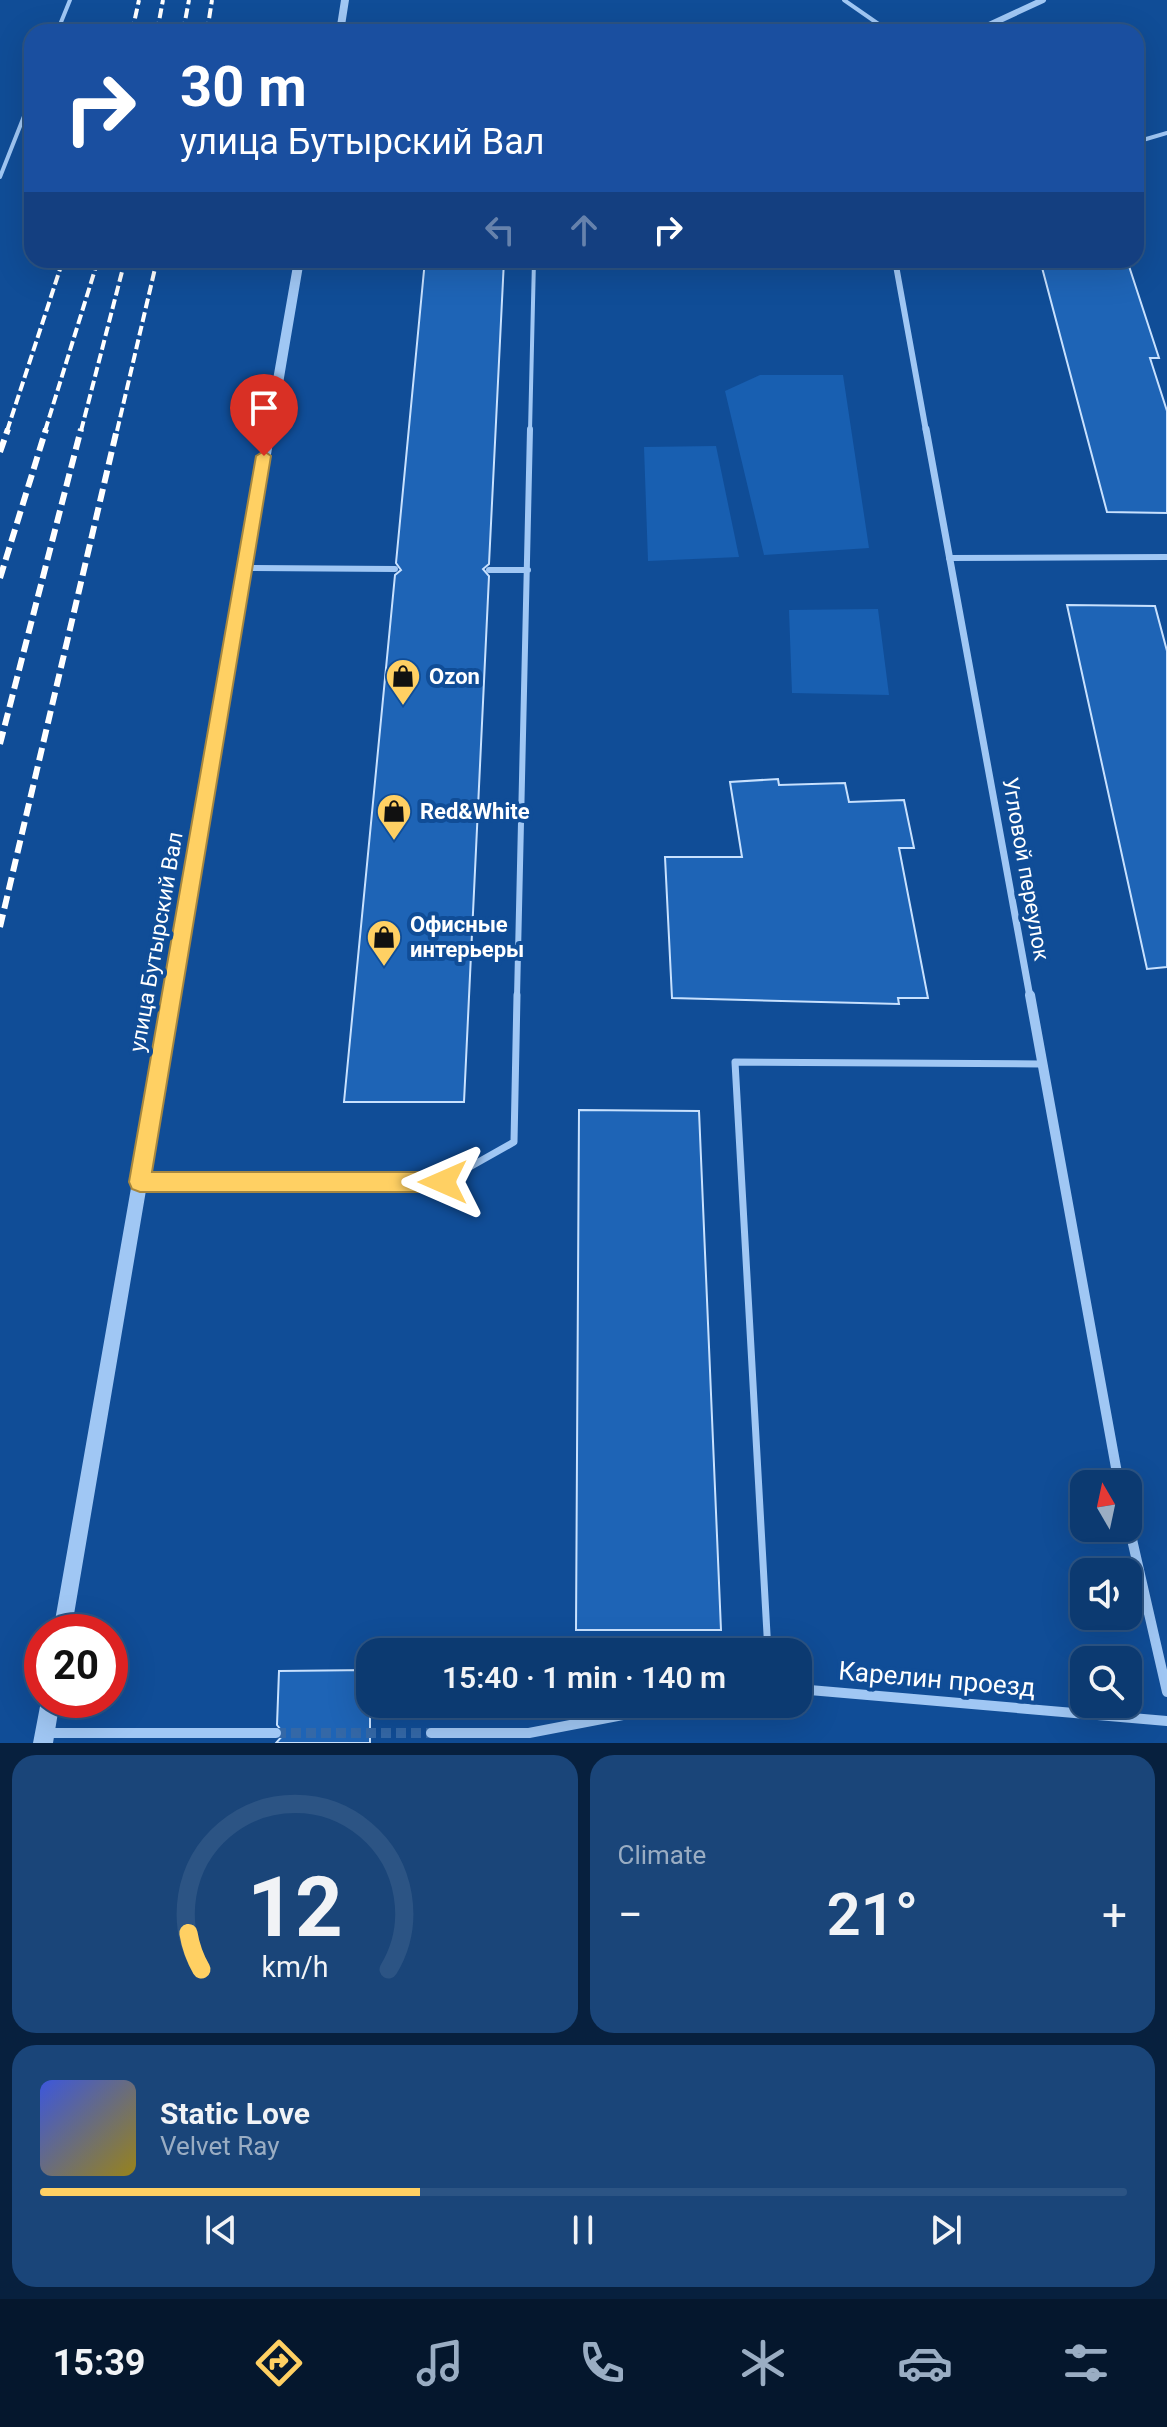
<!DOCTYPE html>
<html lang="en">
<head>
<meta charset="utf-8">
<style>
	body { margin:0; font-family:Roboto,sans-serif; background:#1a4579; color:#f1f3f6; height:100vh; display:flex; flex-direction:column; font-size:30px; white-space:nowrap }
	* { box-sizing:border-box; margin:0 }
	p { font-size:26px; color:#9aadc3 }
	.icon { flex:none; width:44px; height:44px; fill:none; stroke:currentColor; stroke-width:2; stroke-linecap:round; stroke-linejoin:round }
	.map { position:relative; height:1743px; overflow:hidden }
	.drawer { display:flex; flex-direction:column; gap:12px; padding:12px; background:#07203e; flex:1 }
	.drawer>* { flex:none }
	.top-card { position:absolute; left:24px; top:24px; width:1120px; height:244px; border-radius:24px; box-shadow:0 8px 32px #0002,0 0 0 2px #2c5484; background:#1a4fa0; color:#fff; overflow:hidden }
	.needle { width:52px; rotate:351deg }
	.controls { position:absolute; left:1070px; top:1470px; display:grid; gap:16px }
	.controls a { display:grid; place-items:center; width:72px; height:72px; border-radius:16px; background:#0c3a71; box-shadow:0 8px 32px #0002,0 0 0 2px #2c5484; font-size:40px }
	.speed { position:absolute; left:24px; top:1614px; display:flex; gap:16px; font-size:40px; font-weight:700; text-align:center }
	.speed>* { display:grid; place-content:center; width:104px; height:104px; border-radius:50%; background:#0c3a71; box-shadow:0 8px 32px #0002,0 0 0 2px #2c5484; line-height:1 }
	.speed .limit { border:12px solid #d22; background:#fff; color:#111 }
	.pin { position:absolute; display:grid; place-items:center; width:68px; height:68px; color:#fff; margin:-82px -34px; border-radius:50% 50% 50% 0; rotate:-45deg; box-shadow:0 0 8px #0007 }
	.pin .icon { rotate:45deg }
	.me { position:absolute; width:88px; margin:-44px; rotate:270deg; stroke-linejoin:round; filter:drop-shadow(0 0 6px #0008) }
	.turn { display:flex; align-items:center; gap:28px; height:168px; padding:0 24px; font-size:36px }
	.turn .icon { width:104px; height:104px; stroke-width:2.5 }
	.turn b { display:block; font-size:56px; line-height:68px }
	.lanes { display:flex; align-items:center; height:76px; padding:0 24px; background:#0003; justify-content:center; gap:40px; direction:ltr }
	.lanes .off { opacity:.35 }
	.big { font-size:60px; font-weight:600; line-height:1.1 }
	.drawer .tile { flex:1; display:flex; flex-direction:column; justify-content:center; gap:12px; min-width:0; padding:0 28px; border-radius:24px; background:#1a4579 }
	.drawer .dial { align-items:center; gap:0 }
	.dial svg { height:208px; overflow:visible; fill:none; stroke:#2c5484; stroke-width:7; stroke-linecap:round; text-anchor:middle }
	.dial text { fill:#f1f3f6; stroke:none }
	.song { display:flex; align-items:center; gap:24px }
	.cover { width:96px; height:96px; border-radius:12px; background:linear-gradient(135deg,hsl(230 70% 55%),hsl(50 70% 35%)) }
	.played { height:8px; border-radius:4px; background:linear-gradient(90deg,#ffd063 35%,#2c5484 35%) }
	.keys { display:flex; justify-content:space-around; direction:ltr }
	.heat { display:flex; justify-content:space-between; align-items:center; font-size:44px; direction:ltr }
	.drawer .tiles { flex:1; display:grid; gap:12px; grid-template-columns:1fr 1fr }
	.tile:last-child { grid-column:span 2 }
	.trip { position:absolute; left:356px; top:1638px; width:456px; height:80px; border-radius:24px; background:#0c3a71; box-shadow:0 8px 32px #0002,0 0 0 2px #2c5484; font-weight:600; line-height:80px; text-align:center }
	.tab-bar { display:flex; height:128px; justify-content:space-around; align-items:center; background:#05172d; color:#9aadc3 }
	.tab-bar .icon { width:56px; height:56px }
	.tab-bar .selected { color:#ffd063 }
	.tab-bar b { font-size:36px; color:#f1f3f6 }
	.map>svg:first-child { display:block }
	.green { fill:#185fb1 }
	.building { fill:#1e64b6; stroke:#c8e1fe; stroke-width:2 }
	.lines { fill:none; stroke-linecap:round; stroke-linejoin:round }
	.minor-tunnel { stroke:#3468a7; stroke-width:10; stroke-dasharray:10 5; stroke-linecap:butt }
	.service-far2 { stroke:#a0c7f4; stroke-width:4 }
	.service-far1 { stroke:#a0c7f4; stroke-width:6 }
	.service { stroke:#a0c7f4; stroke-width:7 }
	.minor-far2 { stroke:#a0c7f4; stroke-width:6 }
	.minor-far1 { stroke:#a0c7f4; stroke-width:7 }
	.minor { stroke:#a0c7f4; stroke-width:10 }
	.tertiary { fill:#a0c7f4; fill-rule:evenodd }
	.rail-far1 { stroke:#fff; stroke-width:4; stroke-dasharray:10 4; stroke-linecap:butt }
	.rail { stroke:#fff; stroke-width:6; stroke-dasharray:13 6; stroke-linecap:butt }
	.route { fill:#ffd063; stroke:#a68740; stroke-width:2 }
	.labels { text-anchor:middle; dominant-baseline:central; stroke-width:8; stroke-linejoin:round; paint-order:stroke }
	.poi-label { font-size:22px; font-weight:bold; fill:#fff; stroke:#104d97; text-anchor:start }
	.street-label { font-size:22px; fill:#fff; stroke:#104d97 }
	.near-street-label { font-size:26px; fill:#fff; stroke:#104d97 }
</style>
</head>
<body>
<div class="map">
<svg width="1167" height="1743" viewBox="0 0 1167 1743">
	<rect width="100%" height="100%" fill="#104d97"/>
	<path class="green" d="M 760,375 L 843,375 L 869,548 L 764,555 L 725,391 Z
		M 716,446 L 739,557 L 648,561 L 644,447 Z
		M 878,609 L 889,695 L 792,693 L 789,610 Z"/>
	<path class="building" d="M 425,260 L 504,260 L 489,564 L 483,569 L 489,576 L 464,1102 L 344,1102 L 395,575 L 401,570 L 396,563 Z
		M 1040,260 L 1127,260 L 1159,358 L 1150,358 L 1167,411 L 1167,513 L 1107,512 Z
		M 1067,605 L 1155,606 L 1167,651 L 1167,967 L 1147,969 Z
		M 778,779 L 779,785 L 845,783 L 849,802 L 904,800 L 914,848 L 899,848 L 928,998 L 898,998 L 899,1004 L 672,998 L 665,857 L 742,857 L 730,782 Z
		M 579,1110 L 699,1111 L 721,1630 L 576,1630 Z
		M 370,1670 L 370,1743 L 276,1743 L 284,1734 L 277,1725 L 279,1671 Z"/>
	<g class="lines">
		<path class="minor-tunnel" d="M 276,1733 L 431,1733"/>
		<path class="service-far2" d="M 844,0 L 890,32
			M 57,32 L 70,0
			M 1136,142 L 1167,133
			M 0,177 L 32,96
			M 530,431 L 534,260"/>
		<path class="service-far1" d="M 949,558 L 1167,557
			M 247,568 L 395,569
			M 489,570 L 528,570
			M 517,997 L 530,429"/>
		<path class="service" d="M 142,1182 L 443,1182 L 514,1142 L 517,995
			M 768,1652 L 735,1062 L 1040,1064"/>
		<path class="minor-far2" d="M 974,32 L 1043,0
			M 895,260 L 926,431"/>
		<path class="minor-far1" d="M 926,429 L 1030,997"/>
		<path class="minor" d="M 1030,995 L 1119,1484
			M 1128,1522 L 1167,1692
			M 798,1689 L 1167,1721
			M 45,1733 L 276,1733
			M 431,1733 L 529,1733 L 680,1704"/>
		<path class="tertiary" d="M 341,0 L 349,0 L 344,32 L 336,32 Z
			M 294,260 L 304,260 L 71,1632 L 53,1632 Z
			M 42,1696 L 42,1700 L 60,1700 L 53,1743 L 33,1743 Z"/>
		<path class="rail-far1" d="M 132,32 L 139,0
			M 157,32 L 163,0
			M 183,32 L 189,0
			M 207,32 L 212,0
			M 7,431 L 63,260
			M 45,431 L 98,260
			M 81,431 L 125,260
			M 117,431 L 157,260"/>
		<path class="rail" d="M 0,452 L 8,429
			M 0,578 L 46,429
			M 0,744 L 81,429
			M 0,927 L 117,429"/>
	</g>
	<path class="route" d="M 264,451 L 271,456 L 152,1172 L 443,1172 L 450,1175 L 453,1182 L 450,1189 L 443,1192 L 140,1192 L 132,1189 L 129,1182 L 256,456 Z"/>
	<defs>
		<g id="shop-pin" transform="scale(1.8)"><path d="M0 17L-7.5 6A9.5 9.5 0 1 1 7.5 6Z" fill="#ffd063" stroke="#104d97"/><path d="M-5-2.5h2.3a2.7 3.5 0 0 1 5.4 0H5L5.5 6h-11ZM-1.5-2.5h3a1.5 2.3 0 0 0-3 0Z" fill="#111"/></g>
	</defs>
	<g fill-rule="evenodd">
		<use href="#shop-pin" x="403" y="676"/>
		<use href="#shop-pin" x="394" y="811"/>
		<use href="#shop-pin" x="384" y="937"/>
	</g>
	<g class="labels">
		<g class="poi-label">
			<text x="429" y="676">Ozon</text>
			<text x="420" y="811">Red&amp;White</text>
			<text x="410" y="924">Офисные<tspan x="410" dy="25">интерьеры</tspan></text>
		</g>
		<g class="street-label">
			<text transform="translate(1026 869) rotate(80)">Угловой переулок</text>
			<text transform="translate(156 942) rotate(-80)">улица Бутырский Вал</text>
		</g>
		<g class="near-street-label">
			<text transform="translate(937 1679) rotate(5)">Карелин проезд</text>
		</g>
	</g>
</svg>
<div class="controls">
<a><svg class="needle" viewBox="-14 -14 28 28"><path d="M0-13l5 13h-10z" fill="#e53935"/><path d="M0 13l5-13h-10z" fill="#9aadc3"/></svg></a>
<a><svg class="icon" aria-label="sound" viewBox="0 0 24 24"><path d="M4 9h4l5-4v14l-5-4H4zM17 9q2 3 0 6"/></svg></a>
<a><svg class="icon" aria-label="search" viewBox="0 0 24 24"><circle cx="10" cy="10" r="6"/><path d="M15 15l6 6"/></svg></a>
</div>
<div class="speed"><div class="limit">20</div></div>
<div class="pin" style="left:264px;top:456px;background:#d93025"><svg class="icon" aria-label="arrive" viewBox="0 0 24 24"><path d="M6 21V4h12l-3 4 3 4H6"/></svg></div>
<svg class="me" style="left:443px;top:1182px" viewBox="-20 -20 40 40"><path d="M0-17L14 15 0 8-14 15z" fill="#ffd063" stroke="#fff" stroke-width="4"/></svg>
<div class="trip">15:40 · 1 min · 140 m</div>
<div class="top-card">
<div class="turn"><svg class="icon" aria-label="right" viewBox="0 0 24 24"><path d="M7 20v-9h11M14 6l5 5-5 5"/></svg><div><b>30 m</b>улица Бутырский Вал</div></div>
<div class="lanes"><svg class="icon off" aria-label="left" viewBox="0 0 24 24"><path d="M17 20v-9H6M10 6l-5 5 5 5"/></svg><svg class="icon off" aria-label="ahead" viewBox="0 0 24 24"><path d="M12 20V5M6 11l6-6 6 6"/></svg><svg class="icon" aria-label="right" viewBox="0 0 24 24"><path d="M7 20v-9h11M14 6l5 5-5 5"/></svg></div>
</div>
</div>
<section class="drawer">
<div class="tiles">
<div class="tile dial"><svg viewBox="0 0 100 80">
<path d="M14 69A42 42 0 1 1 86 69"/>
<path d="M14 69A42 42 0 0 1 9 55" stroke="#ffd063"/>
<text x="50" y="56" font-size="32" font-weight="700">12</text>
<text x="50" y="72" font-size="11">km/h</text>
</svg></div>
<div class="tile"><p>Climate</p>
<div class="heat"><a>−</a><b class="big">21°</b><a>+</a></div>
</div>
<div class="tile">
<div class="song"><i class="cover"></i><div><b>Static Love</b><p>Velvet Ray</p></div></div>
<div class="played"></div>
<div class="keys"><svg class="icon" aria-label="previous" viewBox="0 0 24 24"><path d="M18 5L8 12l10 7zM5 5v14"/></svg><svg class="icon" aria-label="pause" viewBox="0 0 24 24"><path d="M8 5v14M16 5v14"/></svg><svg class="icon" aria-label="next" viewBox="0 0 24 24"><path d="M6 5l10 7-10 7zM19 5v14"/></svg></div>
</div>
</div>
</section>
<nav class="tab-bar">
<b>15:39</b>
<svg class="icon selected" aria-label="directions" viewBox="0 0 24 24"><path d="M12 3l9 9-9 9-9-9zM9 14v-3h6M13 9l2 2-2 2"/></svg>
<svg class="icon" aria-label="music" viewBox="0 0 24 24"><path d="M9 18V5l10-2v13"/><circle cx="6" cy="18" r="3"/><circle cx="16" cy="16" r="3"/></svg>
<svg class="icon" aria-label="phone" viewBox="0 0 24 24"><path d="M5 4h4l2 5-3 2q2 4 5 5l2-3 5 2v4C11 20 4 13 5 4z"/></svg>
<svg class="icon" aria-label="climate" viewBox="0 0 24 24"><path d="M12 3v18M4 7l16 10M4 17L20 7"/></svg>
<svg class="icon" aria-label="car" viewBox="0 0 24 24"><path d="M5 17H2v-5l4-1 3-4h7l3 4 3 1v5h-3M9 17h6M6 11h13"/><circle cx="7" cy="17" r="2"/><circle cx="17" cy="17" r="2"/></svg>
<svg class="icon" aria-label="filters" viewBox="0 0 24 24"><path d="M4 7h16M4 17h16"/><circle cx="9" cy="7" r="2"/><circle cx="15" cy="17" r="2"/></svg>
</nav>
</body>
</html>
